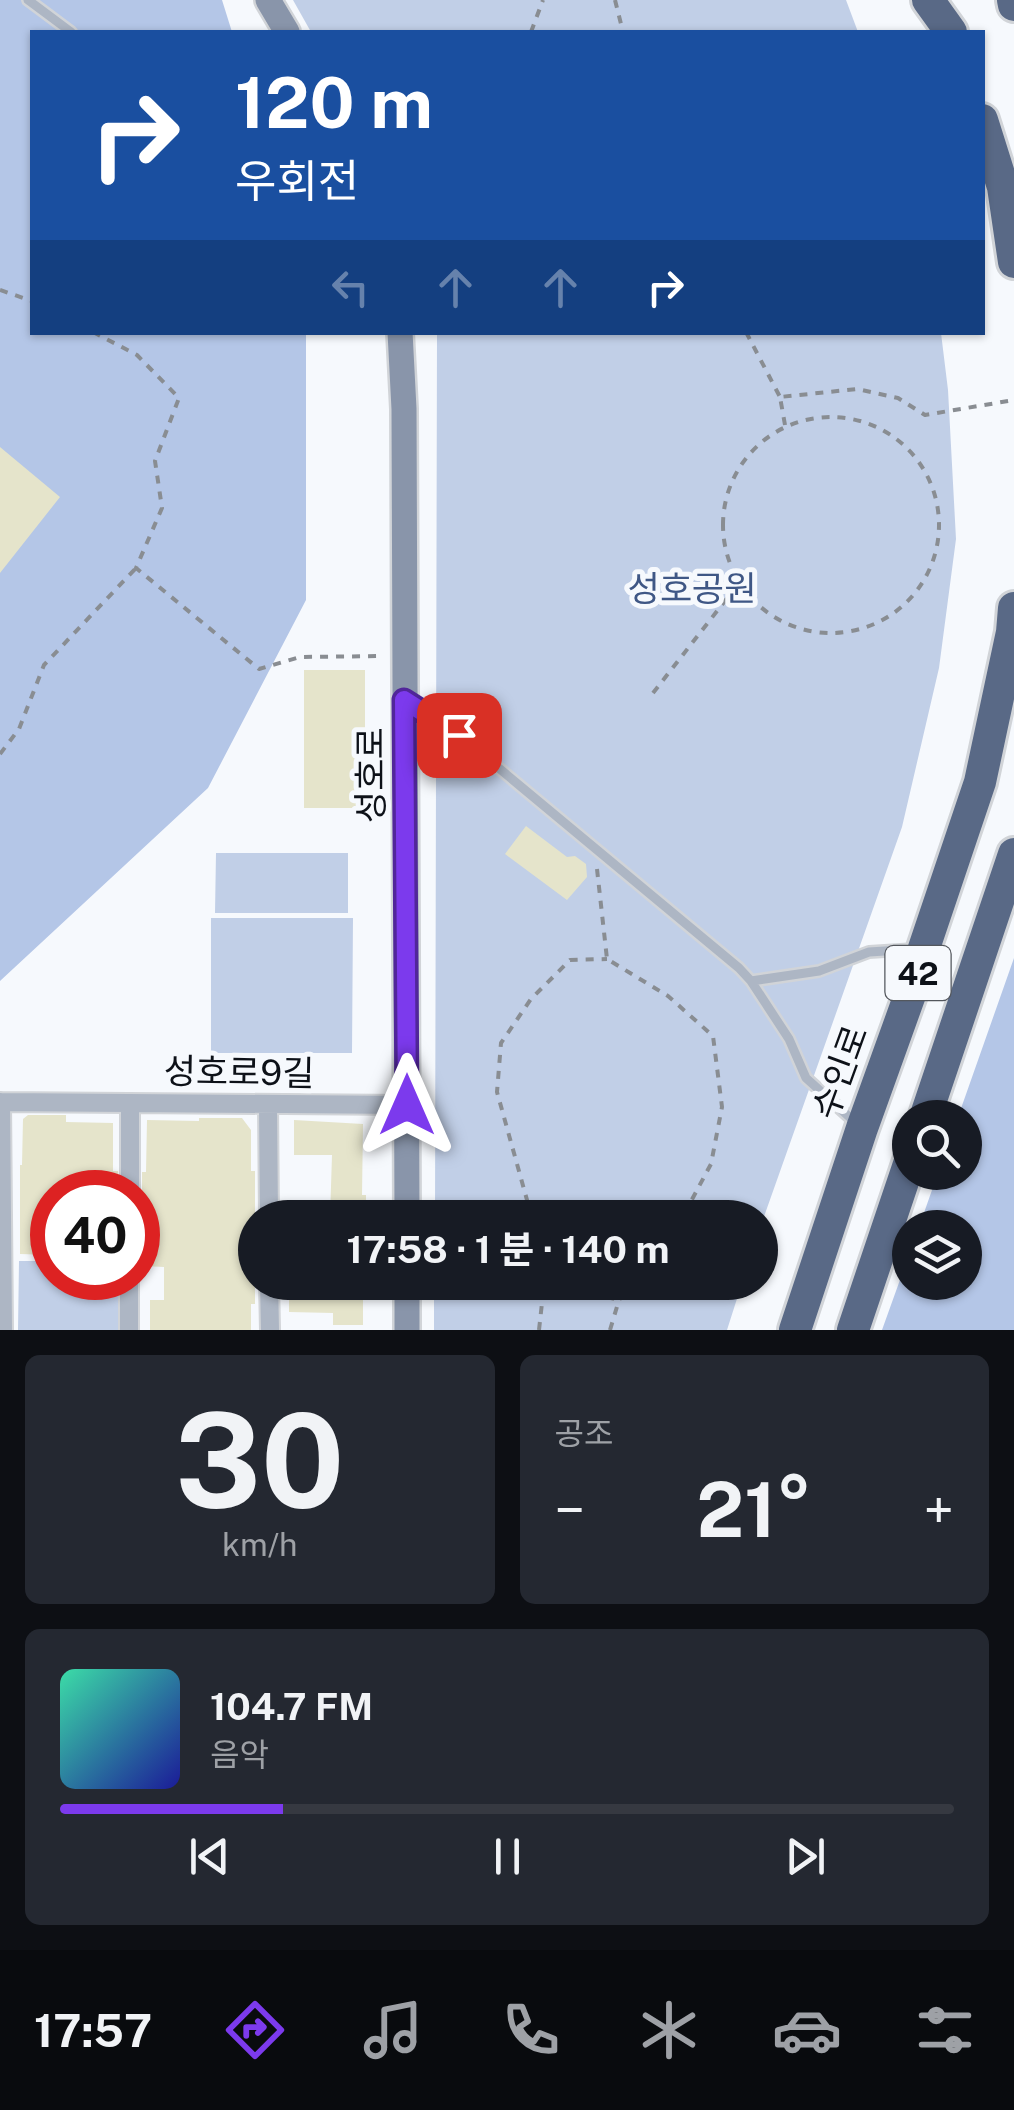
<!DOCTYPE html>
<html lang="ko">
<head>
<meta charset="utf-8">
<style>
	body { margin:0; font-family:"Public Sans","Noto Sans KR",sans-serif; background:#242831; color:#f1f3f6; height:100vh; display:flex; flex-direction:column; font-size:38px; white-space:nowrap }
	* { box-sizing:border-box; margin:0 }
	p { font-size:32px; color:#9ea1a6 }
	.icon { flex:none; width:55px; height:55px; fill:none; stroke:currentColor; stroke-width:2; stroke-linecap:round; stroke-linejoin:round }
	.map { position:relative; height:1330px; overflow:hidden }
	.panel { display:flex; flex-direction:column; gap:25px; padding:25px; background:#0d0f14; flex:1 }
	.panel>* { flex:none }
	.banner { position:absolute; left:30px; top:30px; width:955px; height:305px; border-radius:0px; box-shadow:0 2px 8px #0004; background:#1a4fa0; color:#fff; overflow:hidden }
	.buttons { position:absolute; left:892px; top:1100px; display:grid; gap:20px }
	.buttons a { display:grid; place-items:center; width:90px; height:90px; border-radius:50%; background:#171b24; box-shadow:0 2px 8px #0004; font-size:50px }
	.speed { position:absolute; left:30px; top:1170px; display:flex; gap:20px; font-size:50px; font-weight:700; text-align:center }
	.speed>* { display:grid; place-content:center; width:130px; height:130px; border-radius:50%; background:#171b24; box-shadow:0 2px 8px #0004; line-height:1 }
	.speed .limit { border:15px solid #d22; background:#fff; color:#111 }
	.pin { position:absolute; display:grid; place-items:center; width:85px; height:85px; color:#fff; margin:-42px; border-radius:20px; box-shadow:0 5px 15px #0006 }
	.me { position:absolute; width:110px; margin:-55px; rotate:0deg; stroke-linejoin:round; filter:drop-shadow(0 0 8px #0008) }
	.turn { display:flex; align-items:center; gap:35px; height:210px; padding:0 40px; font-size:45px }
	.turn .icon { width:130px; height:130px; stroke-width:2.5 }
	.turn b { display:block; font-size:70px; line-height:85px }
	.lanes { display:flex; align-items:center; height:95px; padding:0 40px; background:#0003; justify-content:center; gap:50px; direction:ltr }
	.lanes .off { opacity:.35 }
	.big { font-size:75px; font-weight:700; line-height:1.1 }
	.panel .tile { flex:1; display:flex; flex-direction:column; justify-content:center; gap:15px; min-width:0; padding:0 35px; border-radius:15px; background:#242831 }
	.panel .dial { align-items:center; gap:0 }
	.dial b { font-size:130px; line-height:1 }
	.song { display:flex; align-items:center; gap:30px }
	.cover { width:120px; height:120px; border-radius:15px; background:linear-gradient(135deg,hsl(160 70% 55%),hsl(240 70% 35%)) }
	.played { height:10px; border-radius:5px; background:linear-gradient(90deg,#7c3aed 25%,#363941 25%) }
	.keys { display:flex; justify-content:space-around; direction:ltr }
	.heat { display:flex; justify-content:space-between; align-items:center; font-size:55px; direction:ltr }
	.panel .tiles { flex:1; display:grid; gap:25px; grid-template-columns:1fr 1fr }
	.tile:last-child { grid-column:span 2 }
	.trip { position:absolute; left:238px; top:1200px; width:540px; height:100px; border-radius:50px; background:#171b24; box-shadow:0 2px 8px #0004; font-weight:700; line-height:100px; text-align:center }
	.tab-bar { display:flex; height:160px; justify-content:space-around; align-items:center; background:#090b0e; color:#9ea1a6 }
	.tab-bar .icon { width:70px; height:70px }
	.tab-bar .active { color:#7c3aed }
	.tab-bar b { font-size:45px; color:#f1f3f6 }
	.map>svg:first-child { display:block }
	.green { fill:#c1cfe7 }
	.forest { fill:#b4c6e7 }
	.building { fill:#e5e4cb }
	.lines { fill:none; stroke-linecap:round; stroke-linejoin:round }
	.lane-casing { stroke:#d1d4d8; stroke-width:14 }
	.street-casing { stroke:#d1d4d8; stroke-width:22 }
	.secondary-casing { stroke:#d1d4d8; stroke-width:30 }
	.highway-casing { stroke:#d1d4d8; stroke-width:38 }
	.path { stroke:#898d92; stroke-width:4; stroke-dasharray:8 8; stroke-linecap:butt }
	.lane { stroke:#adb6c4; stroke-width:9 }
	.street { stroke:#adb6c4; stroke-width:18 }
	.secondary { stroke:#8995aa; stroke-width:25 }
	.highway { stroke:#596986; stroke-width:32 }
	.route-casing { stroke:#51269a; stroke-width:25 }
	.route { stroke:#7c3aed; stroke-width:18 }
	.labels { text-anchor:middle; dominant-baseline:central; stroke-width:10; stroke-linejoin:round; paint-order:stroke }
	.shield { fill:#f6f9fd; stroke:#53575d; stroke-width:2.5 }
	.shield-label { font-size:32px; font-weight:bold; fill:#0d1118 }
	.park-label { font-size:35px; fill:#3f5785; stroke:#f6f9fd }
	.street-label { font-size:35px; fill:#0d1118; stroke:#f6f9fd }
</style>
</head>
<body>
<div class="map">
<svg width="1014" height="1330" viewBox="0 0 1014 1330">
	<rect width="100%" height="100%" fill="#f6f9fd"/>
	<path class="green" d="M 293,0 L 846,0 L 858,32 L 311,32 Z
		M 437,333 L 941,333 L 948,390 L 956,539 L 939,668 L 902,827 L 760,1228 L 760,1218 L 435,1218 Z
		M 216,853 L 348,853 L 348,913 L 215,913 Z
		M 211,918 L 353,918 L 352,1053 L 211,1053 Z
		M 19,1261 L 52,1261 L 52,1278 L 123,1278 L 123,1330 L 18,1330 Z
		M 434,1283 L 434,1282 L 742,1283 L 727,1330 L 434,1330 Z"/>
	<path class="forest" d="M 0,0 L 222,0 L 232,32 L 32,32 L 32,332 L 306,333 L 306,600 L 208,788 L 0,981 Z
		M 1014,958 L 1014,1330 L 882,1330 L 910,1252 L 910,1282 L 965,1282 L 965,1228 L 919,1227 L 938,1173 L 965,1172 L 965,1118 L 958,1117 Z"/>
	<path class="building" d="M 0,447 L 60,497 L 0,573 Z
		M 304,670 L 365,670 L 365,808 L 304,808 Z
		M 526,826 L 567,857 L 575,856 L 586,864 L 587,877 L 567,900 L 505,854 Z
		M 28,1115 L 66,1115 L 66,1122 L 113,1123 L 113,1171 L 118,1171 L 118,1192 L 52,1192 L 52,1255 L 20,1254 L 20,1165 L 22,1165 L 23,1119 Z
		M 199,1118 L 242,1118 L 251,1130 L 251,1171 L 255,1171 L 255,1304 L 251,1304 L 251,1330 L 150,1330 L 150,1300 L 164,1300 L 164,1267 L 143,1266 L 144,1202 L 142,1202 L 142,1172 L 146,1172 L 147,1120 L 199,1121 Z
		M 294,1120 L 363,1124 L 362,1195 L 366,1195 L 366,1218 L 330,1218 L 332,1155 L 294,1155 Z
		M 289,1282 L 363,1282 L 363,1325 L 333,1325 L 333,1313 L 289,1312 Z"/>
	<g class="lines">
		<g class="lane-casing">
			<path id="lane" d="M 28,0 L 71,32
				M 408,702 L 459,735 L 739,968 L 751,981
				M 856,1123 L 806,1078 L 789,1039 L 751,981 L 819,971 L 869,952 L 916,949"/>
		</g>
		<g class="street-casing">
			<path id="street" d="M 0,1102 L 407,1105
				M 1,1102 L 3,1330
				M 268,1105 L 269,1218
				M 130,1192 L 130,1103
				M 269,1282 L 270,1330
				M 129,1330 L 129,1278"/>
		</g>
		<g class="secondary-casing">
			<path id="secondary" d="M 268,0 L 287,32
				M 400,332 L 404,409 L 407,1218
				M 407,1282 L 407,1330"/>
		</g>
		<g class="highway-casing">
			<path id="highway" d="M 928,0 L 951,32
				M 1013,0 L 1014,5
				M 982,120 L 1003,187 L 1014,262
				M 925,1118 L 1014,854
				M 795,1330 L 862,1128 L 916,978 L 924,948 L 980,782 L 1012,632 L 1014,608
				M 853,1330 L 910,1161"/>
		</g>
		<path class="path" d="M 615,0 L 623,32
			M 531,32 L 543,0
			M 0,290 L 32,301
			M 93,332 L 137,355 L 179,398 L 155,461 L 162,508 L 136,568 L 259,669 L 300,657 L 384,656
			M 746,332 L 780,397
			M723 525a108 108 0 1 1 216 0a108 108 0 1 1-216 0Z
			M 785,425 L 780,397 L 857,389 L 898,398 L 925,415 L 1014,400
			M 653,693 L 739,583
			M 0,754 L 19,729 L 44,665 L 136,568
			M 597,869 L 607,959 L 668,996 L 713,1036 L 722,1107 L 711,1164 L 682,1218
			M 532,1218 L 497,1092 L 501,1043 L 531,999 L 570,960 L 607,959
			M 544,1283 L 619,1300
			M 539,1330 L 544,1285
			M 610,1330 L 619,1300 L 633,1282"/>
		<use href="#lane" class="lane"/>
		<use href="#street" class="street"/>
		<use href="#secondary" class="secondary"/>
		<use href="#highway" class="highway"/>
	</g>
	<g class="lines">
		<g class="route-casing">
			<path id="route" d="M 407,1105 L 404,700 L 459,735"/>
		</g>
		<use href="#route" class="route"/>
	</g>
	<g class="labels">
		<rect class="shield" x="885.5" y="946" width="65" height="54" rx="8"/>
		<g class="shield-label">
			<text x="918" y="973">42</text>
		</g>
		<g class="park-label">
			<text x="692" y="588">성호공원</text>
		</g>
		<g class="street-label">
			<text transform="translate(370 775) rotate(-90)">성호로</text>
			<text transform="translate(239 1072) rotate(1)">성호로9길</text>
			<text transform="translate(840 1072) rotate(-70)">수인로</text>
		</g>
	</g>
</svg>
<div class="buttons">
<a><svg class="icon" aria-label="search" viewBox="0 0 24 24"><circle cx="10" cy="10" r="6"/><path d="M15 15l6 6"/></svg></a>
<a><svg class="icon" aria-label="layers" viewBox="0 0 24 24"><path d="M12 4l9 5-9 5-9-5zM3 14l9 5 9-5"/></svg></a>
</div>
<div class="speed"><div class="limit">40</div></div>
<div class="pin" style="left:459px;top:735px;background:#d93025"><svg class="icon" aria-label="arrive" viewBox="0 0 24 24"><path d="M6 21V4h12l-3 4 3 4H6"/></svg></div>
<svg class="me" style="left:407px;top:1105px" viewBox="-20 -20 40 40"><path d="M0-17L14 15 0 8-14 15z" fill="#7c3aed" stroke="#fff" stroke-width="4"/></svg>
<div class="trip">17:58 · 1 분 · 140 m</div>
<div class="banner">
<div class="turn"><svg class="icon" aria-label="right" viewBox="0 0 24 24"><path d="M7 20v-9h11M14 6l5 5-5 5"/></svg><div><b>120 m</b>우회전</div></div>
<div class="lanes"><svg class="icon off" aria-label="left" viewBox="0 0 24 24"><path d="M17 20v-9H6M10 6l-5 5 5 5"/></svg><svg class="icon off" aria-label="ahead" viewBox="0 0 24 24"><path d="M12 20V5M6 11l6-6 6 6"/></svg><svg class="icon off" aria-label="ahead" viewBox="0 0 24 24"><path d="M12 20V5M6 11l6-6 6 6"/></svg><svg class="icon" aria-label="right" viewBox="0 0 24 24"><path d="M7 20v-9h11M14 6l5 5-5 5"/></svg></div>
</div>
</div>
<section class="panel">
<div class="tiles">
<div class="tile dial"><b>30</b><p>km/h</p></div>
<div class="tile"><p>공조</p>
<div class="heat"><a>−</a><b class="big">21°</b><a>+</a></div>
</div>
<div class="tile">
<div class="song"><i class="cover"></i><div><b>104.7 FM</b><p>음악</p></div></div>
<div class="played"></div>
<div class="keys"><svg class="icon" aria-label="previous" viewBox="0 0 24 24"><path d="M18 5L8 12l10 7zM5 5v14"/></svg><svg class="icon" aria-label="pause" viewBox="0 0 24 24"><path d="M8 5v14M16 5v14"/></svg><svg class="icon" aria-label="next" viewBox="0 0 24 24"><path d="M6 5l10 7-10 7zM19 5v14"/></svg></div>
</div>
</div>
</section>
<nav class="tab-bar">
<b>17:57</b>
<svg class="icon active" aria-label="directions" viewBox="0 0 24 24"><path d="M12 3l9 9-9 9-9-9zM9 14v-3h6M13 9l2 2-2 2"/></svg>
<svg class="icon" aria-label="music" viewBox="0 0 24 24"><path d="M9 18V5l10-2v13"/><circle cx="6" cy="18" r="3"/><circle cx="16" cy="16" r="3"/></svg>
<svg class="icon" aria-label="phone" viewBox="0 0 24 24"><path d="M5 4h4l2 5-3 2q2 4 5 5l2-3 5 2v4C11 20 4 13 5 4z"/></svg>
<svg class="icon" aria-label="climate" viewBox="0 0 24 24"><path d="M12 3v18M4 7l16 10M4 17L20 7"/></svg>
<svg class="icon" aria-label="car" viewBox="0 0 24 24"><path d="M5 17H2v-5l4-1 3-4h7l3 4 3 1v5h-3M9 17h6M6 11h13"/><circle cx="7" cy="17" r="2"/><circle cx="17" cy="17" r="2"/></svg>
<svg class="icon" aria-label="filters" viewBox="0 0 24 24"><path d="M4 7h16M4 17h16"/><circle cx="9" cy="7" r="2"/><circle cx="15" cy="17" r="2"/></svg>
</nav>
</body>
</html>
